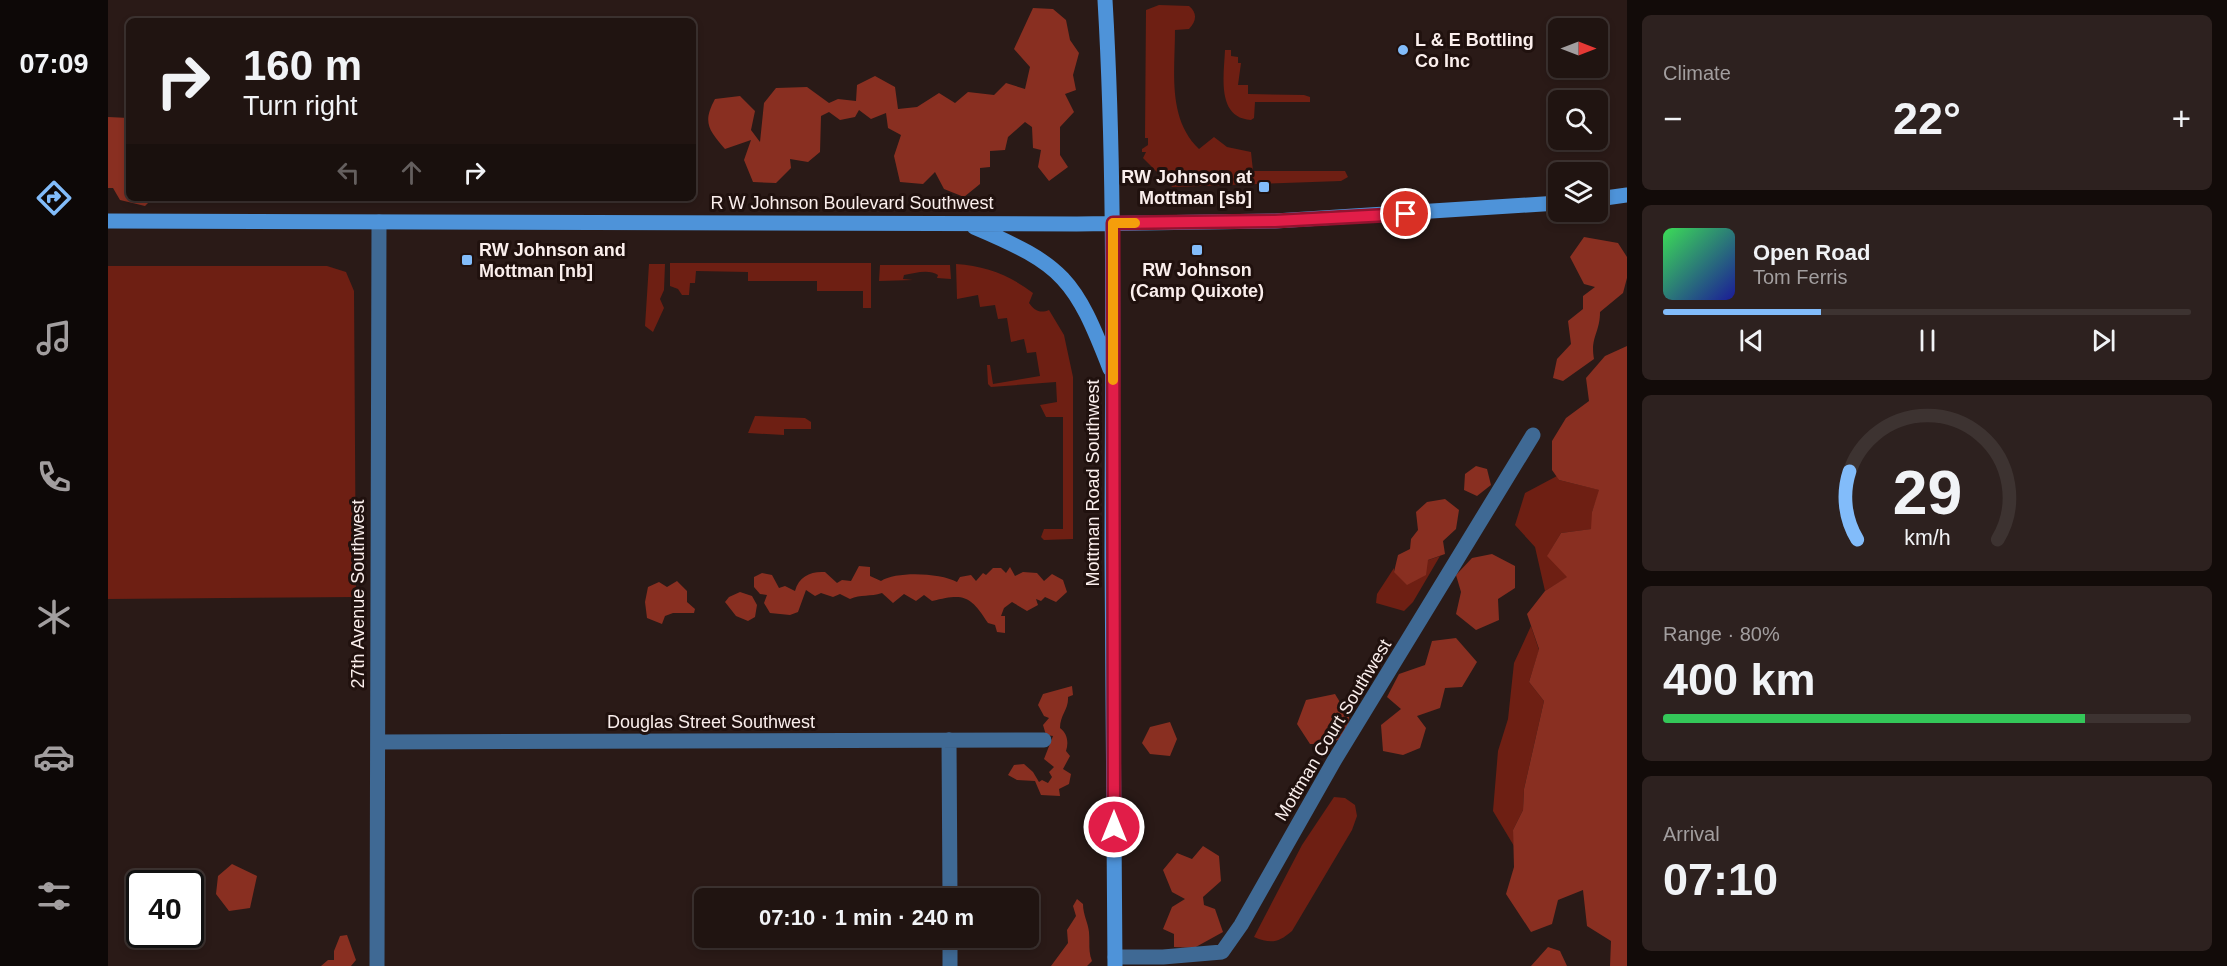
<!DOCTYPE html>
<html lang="en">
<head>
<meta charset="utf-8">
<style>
	body { margin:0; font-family:Helvetica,sans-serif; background:#2d211f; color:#f1f3f6; height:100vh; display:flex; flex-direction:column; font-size:22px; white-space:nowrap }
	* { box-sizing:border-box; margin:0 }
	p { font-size:20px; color:#a29e9f }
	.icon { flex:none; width:33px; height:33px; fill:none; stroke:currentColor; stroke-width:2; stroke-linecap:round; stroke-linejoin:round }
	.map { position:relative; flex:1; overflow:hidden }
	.sheet { display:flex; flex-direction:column; gap:15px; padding:15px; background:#120b09; width:600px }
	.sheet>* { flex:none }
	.top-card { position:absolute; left:18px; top:18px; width:570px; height:183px; border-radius:9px; box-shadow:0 3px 9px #0003,0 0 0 2px #3d3331; background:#201411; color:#f1f3f6; overflow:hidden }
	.needle { width:39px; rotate:90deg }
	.buttons { position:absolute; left:1440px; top:18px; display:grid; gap:12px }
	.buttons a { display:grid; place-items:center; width:60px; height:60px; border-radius:9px; background:#201411; box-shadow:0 3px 9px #0003,0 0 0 2px #3d3331; font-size:30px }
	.speed { position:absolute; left:18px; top:870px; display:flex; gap:12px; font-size:30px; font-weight:700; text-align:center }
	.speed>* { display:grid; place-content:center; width:78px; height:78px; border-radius:50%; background:#201411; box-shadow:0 3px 9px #0003,0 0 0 2px #3d3331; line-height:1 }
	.speed .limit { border:3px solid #111; border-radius:9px; background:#fff; color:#111 }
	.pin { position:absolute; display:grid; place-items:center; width:51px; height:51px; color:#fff; margin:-26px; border:3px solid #fff; border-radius:50%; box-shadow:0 2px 6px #0007 }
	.me { position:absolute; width:66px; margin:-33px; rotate:0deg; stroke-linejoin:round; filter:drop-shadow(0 0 4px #0008) }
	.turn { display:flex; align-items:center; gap:21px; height:126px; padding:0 18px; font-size:27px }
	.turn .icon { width:78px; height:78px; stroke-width:2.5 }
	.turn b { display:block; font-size:42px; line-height:51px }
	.lanes { display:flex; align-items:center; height:57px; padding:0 18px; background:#0003; justify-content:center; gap:30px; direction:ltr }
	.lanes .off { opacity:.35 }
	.big { font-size:45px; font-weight:700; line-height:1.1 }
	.sheet .tile { flex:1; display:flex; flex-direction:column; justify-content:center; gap:9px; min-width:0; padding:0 21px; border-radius:9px; background:#2d211f }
	.sheet .dial { align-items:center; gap:0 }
	.dial svg { height:156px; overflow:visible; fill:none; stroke:#3d3331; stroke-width:7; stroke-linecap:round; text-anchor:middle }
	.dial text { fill:#f1f3f6; stroke:none }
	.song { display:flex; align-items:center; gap:18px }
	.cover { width:72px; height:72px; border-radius:9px; background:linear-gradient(135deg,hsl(130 70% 55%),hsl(240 70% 35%)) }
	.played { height:6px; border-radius:3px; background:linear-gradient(90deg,#82bcfa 30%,#3d3331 30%) }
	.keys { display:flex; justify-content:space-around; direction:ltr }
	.heat { display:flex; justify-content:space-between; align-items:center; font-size:33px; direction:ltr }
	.charge { height:9px; border-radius:4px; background:linear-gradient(90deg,#34c759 80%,#3d3331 0) }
	.trip { position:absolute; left:586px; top:888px; width:345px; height:60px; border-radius:9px; background:#201411; box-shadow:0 3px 9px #0003,0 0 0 2px #3d3331; font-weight:700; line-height:60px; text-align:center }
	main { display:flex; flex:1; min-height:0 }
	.menu { display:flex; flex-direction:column; width:108px; justify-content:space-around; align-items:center; background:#0d0807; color:#a29e9f }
	.menu .icon { width:42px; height:42px }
	.menu .current { color:#82bcfa }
	.menu b { font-size:27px; color:#f1f3f6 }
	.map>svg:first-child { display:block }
	.green { fill:#6e1f13 }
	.forest { fill:#892f21 }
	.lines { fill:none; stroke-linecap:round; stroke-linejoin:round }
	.street { stroke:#3f6994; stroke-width:15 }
	.secondary { stroke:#4e93d9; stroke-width:15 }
	.route-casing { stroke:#92132f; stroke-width:15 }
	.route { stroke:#e11d48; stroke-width:10 }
	.slow { stroke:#f59e0b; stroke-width:10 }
	.poi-dot { fill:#82bcfa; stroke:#20110e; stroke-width:2 }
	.labels { text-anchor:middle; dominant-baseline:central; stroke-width:6; stroke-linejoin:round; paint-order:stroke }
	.poi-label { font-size:18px; font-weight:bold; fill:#faeeec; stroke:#20110e; text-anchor:start }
	.street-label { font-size:18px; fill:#faeeec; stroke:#20110e }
</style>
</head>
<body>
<main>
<nav class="menu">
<b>07:09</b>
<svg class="icon current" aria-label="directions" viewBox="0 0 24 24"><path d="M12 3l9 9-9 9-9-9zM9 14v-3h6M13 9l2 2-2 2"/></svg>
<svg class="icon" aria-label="music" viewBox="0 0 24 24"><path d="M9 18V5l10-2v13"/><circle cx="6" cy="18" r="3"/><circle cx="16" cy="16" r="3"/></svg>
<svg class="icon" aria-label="phone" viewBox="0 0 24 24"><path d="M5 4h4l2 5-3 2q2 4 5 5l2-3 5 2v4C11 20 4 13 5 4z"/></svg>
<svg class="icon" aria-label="climate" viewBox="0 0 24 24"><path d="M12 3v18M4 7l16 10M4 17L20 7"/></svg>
<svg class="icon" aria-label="car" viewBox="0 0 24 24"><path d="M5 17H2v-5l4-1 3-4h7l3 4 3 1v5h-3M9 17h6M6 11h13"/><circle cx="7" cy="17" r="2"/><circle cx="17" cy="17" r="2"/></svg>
<svg class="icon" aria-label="filters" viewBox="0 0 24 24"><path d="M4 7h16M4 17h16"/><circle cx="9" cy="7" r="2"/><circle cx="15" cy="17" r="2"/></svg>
</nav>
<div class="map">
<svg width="1519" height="966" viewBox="0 0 1519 966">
	<rect width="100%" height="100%" fill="#2a1a17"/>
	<path class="green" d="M 1051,5 L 1081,6 C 1090,13 1088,22 1081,29 L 1067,30 C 1067,71 1059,118 1091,149 L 1106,137 L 1119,147 L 1143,152 L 1145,171 L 1237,171 L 1240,177 L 1233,181 L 1064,187 L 1057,175 L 1052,175 L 1035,158 L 1038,152 L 1034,152 L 1034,149 L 1040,145 L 1040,138 L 1037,138 L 1038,10 Z
		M 1117,50 L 1123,50 L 1123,56 L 1130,57 L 1130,63 L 1133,63 L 1130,85 L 1140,85 L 1140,94 L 1196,95 L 1202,97 L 1202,102 L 1147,102 L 1146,118 L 1143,120 C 1108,118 1116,75 1117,50 Z
		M 562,263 L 763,263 L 763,308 L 755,308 L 755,291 L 709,291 L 709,281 L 640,281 L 640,272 L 588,271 L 587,283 L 582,283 L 581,295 L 574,295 L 570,289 L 562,286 Z
		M 541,264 L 557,264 L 556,290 L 552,299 L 556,308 L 545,332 L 537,326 Z
		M 848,264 C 878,266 901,275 925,293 L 921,303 C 926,310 932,314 941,310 L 956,335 L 965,377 L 965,539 L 936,540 L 933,537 L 936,529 L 955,529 L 955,417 L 938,417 L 932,405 L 949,402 L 948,382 L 883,387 L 880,384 L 879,365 L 882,365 L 885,384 L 932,376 L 928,352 L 919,353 L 916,339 L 903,342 L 899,318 L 890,319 L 887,305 L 872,307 L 870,295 L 849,299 Z
		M 772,265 L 842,265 L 843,279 L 829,278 L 830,275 C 821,269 807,273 796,275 L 795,279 L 805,280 L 771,281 Z
		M 0,266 L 219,266 L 238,272 L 246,291 L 248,597 L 0,599 Z
		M 647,416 L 697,418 L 703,422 L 703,429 L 676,429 L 676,435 L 640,433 Z
		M 1449,476 L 1451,480 L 1492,490 L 1484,512 L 1484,529 L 1453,533 L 1440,555 L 1460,577 L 1437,591 L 1427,547 L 1407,525 L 1417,493 Z
		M 1332,556 L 1305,602 L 1296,611 L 1268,603 L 1269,594 L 1286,568 L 1286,572 Z
		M 1423,626 L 1431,650 L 1421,682 L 1436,701 L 1416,789 L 1415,810 L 1405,830 L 1406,846 L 1385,811 L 1390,751 L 1400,719 L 1406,663 Z
		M 1226,797 L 1237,798 L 1247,805 L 1249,816 L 1244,830 L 1184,931 C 1170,943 1163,944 1146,937 L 1194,845 Z"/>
	<path class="forest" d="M 925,8 L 945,9 L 958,20 L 962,40 L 971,53 L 965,75 L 968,90 L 957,94 L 966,112 L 952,127 L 952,155 L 960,167 L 941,181 L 930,167 L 933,150 L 925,148 L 924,127 L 917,122 L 900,137 L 897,150 L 882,151 L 882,167 L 872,168 L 872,184 L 856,197 L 836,189 L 827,172 L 815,184 L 792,182 L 786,156 L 793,135 L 780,128 L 778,113 L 763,119 L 751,110 L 747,117 L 732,120 L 721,112 L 713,116 L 712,152 L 700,162 L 682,159 L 683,168 L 668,183 L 645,182 L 636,160 L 643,140 L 617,149 C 601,130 594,123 607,99 L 632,96 L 647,111 L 643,130 L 652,142 L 656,103 L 668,88 L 699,87 L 721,103 L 730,99 L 748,101 L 749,85 L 767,76 L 787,87 L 790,109 L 809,107 L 831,93 L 847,103 L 860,92 L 886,95 L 898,83 L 917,89 L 922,67 L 906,49 Z
		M 0,117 L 21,118 L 21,198 L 45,198 L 37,206 L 12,200 L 5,188 L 0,188 Z
		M 1476,237 L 1510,243 L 1519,257 L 1519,278 L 1515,293 L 1492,312 C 1492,333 1482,337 1486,359 L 1455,381 L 1445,378 L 1449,359 L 1463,344 L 1460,321 L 1475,309 L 1475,296 L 1487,287 L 1476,284 L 1462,257 Z
		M 1519,346 L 1519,966 L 1502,966 L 1503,941 L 1479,926 L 1475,890 L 1450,900 L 1444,924 L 1423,932 L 1398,894 L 1406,867 L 1405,830 L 1415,810 L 1416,789 L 1436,701 L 1421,682 L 1431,649 L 1419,614 L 1437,591 L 1459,577 L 1439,556 L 1453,533 L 1483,529 L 1484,512 L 1491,490 L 1451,480 L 1444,470 L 1444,441 L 1458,418 L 1481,401 L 1478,378 L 1497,356 Z
		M 1368,466 L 1379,469 L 1383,485 L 1369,496 L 1356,490 L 1357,474 Z
		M 1337,499 L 1351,510 L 1348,529 L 1335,541 L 1337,554 L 1320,560 L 1318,575 L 1299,585 L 1286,572 L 1290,555 L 1302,549 L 1303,539 L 1310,530 L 1308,512 L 1319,502 Z
		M 1384,554 L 1407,566 L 1407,588 L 1390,599 L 1391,620 L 1368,630 L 1348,614 L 1353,592 L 1348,575 L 1364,558 Z
		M 751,566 L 762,567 L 762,576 L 773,581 C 789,571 832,573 849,582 L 852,577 L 863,575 L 868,581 L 875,573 L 878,575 L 885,568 L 893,568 L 898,573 L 902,567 L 907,576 L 915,572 L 929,573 L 936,581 L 944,574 L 955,580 L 959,592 L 948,602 L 937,597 L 933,601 L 928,599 L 930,605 L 919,611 L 904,602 L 896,608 L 893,616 L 897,616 L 897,633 L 889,632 L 887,625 L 880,623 C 862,595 856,593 824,601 L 816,595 L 808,601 L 796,594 L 785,603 L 774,593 C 762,597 753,594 742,599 L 732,594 L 725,597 L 713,593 L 707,596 L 698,590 L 690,612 L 682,615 L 662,613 L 656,603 L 659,595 L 652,594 L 646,587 L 646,577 L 654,573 L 664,575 L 671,588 L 677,586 L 687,591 C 691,576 703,571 717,572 L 729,583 L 734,580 L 743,581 Z
		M 569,581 L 579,591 L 579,602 L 587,609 L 586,613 L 565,613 L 557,616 L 554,624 L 539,618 L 537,602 L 540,587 L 551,582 L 559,587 Z
		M 632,592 L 644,596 L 649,605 L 647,617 L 640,621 L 628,616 L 617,602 L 621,597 Z
		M 1348,638 L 1369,662 L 1354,687 L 1337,688 L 1332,708 L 1309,716 L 1318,728 L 1312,748 L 1295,755 L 1275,751 L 1273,725 L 1293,709 L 1279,697 L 1291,674 L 1317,665 L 1324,641 Z
		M 964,686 L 965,695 L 960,697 C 961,709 952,715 952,728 C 959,733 961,742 958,751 L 962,756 L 955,769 L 963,774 L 961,784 L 951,789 L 952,796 L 933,795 L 927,781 L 909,780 L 900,775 L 906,765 L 916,764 L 925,772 L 931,782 L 934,780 L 940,783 L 944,777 L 941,772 L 946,767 L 936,759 L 945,736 L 938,735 L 935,725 L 941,718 L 936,716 L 930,705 L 935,694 Z
		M 1227,694 L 1241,717 L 1239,735 L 1222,744 L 1202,744 L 1189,724 L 1198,700 Z
		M 1062,722 L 1069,739 L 1062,756 L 1042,754 L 1034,743 L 1042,727 Z
		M 1095,846 L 1111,856 L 1113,881 L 1095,897 L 1096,905 L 1107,909 L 1115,932 L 1086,948 L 1066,947 L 1066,934 L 1055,929 L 1064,907 L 1077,899 L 1064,892 L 1055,870 L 1069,853 L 1084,859 Z
		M 124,864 L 149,876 L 142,908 L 121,911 L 108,894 L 110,876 Z
		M 969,899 L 975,904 C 975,915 980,922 981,932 C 982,943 980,951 984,961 L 979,966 L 943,966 L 960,943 L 959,930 L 968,916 L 965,906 Z
		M 239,935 L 248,960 L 243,966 L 213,966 L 220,960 L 226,960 L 226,951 L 232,936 Z
		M 1440,947 L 1452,951 L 1459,966 L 1423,966 Z"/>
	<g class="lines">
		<path class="street" d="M 841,740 L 842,898
			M 270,742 L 936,740
			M 842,938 L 842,966
			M 1007,957 L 1055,957 L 1114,952 L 1133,925 L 1226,761 L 1425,435
			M 269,966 L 271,222"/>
		<path class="secondary" d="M 997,0 C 1008,186 1004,372 1004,558 C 1004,694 1007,830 1007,966
			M 1490,199 L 1519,195
			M 0,221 L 969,224 L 1167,221 L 1450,203
			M 866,227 C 956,265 967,279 1002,369"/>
	</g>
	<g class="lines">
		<g class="route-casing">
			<path id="route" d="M 1006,827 L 1005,223 L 1167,221 L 1298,214"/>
		</g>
		<use href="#route" class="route"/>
		<path class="slow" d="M 1005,380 L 1005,223 L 1027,223"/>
	</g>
	<g class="poi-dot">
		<circle cx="1295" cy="50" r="6"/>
		<rect x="1150" y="181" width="12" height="12" rx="3"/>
		<rect x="1083" y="244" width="12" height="12" rx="3"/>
		<rect x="353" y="254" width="12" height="12" rx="3"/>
	</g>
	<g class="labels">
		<g class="poi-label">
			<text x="1307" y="40">L &amp; E Bottling<tspan x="1307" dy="21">Co Inc</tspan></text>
			<text x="1144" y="177" text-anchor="end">RW Johnson at<tspan x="1144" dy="21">Mottman [sb]</tspan></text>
			<text x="371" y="250">RW Johnson and<tspan x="371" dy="21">Mottman [nb]</tspan></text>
			<text x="1089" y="270" text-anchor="middle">RW Johnson<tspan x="1089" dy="21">(Camp Quixote)</tspan></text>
		</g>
		<g class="street-label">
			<text x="744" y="203">R W Johnson Boulevard Southwest</text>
			<text transform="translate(985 483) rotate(-90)">Mottman Road Southwest</text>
			<text transform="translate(250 594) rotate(-90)">27th Avenue Southwest</text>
			<text x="603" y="722">Douglas Street Southwest</text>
			<text transform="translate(1225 730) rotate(-59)">Mottman Court Southwest</text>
		</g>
	</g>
</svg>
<div class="buttons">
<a><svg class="needle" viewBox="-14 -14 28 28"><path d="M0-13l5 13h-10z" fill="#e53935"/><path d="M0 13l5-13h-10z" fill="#a29e9f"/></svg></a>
<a><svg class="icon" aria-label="search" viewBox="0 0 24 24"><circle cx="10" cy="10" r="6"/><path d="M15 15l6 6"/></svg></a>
<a><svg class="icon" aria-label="layers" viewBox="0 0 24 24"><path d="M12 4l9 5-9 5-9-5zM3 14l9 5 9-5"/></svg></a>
</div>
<div class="speed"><div class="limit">40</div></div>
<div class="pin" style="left:1298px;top:214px;background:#d93025"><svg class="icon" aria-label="arrive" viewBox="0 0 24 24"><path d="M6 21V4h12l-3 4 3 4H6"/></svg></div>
<svg class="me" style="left:1006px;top:827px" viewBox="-20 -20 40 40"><circle r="17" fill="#e11d48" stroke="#fff" stroke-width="3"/><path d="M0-11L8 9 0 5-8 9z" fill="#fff"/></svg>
<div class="trip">07:10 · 1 min · 240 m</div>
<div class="top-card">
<div class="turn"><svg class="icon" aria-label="right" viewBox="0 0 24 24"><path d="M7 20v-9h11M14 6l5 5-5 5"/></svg><div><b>160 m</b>Turn right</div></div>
<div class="lanes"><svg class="icon off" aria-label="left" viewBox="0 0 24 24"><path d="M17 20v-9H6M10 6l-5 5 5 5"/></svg><svg class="icon off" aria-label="ahead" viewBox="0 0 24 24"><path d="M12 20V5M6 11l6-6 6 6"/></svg><svg class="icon" aria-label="right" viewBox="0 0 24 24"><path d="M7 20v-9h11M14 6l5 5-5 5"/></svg></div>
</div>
</div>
<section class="sheet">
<div class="tile"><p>Climate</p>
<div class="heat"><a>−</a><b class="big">22°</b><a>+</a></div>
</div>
<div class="tile">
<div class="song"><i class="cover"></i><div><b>Open Road</b><p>Tom Ferris</p></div></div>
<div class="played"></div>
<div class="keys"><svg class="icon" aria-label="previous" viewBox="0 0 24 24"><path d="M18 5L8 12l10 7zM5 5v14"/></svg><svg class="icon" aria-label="pause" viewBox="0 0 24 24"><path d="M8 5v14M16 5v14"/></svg><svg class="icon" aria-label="next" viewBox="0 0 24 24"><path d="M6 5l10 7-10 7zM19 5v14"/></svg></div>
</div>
<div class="tile dial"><svg viewBox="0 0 100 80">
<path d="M14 69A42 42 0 1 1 86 69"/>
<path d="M14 69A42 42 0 0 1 10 34" stroke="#82bcfa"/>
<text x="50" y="56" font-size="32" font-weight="700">29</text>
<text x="50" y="72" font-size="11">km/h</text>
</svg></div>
<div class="tile"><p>Range · 80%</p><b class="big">400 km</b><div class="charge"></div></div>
<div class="tile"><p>Arrival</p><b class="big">07:10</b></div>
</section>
</main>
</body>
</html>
